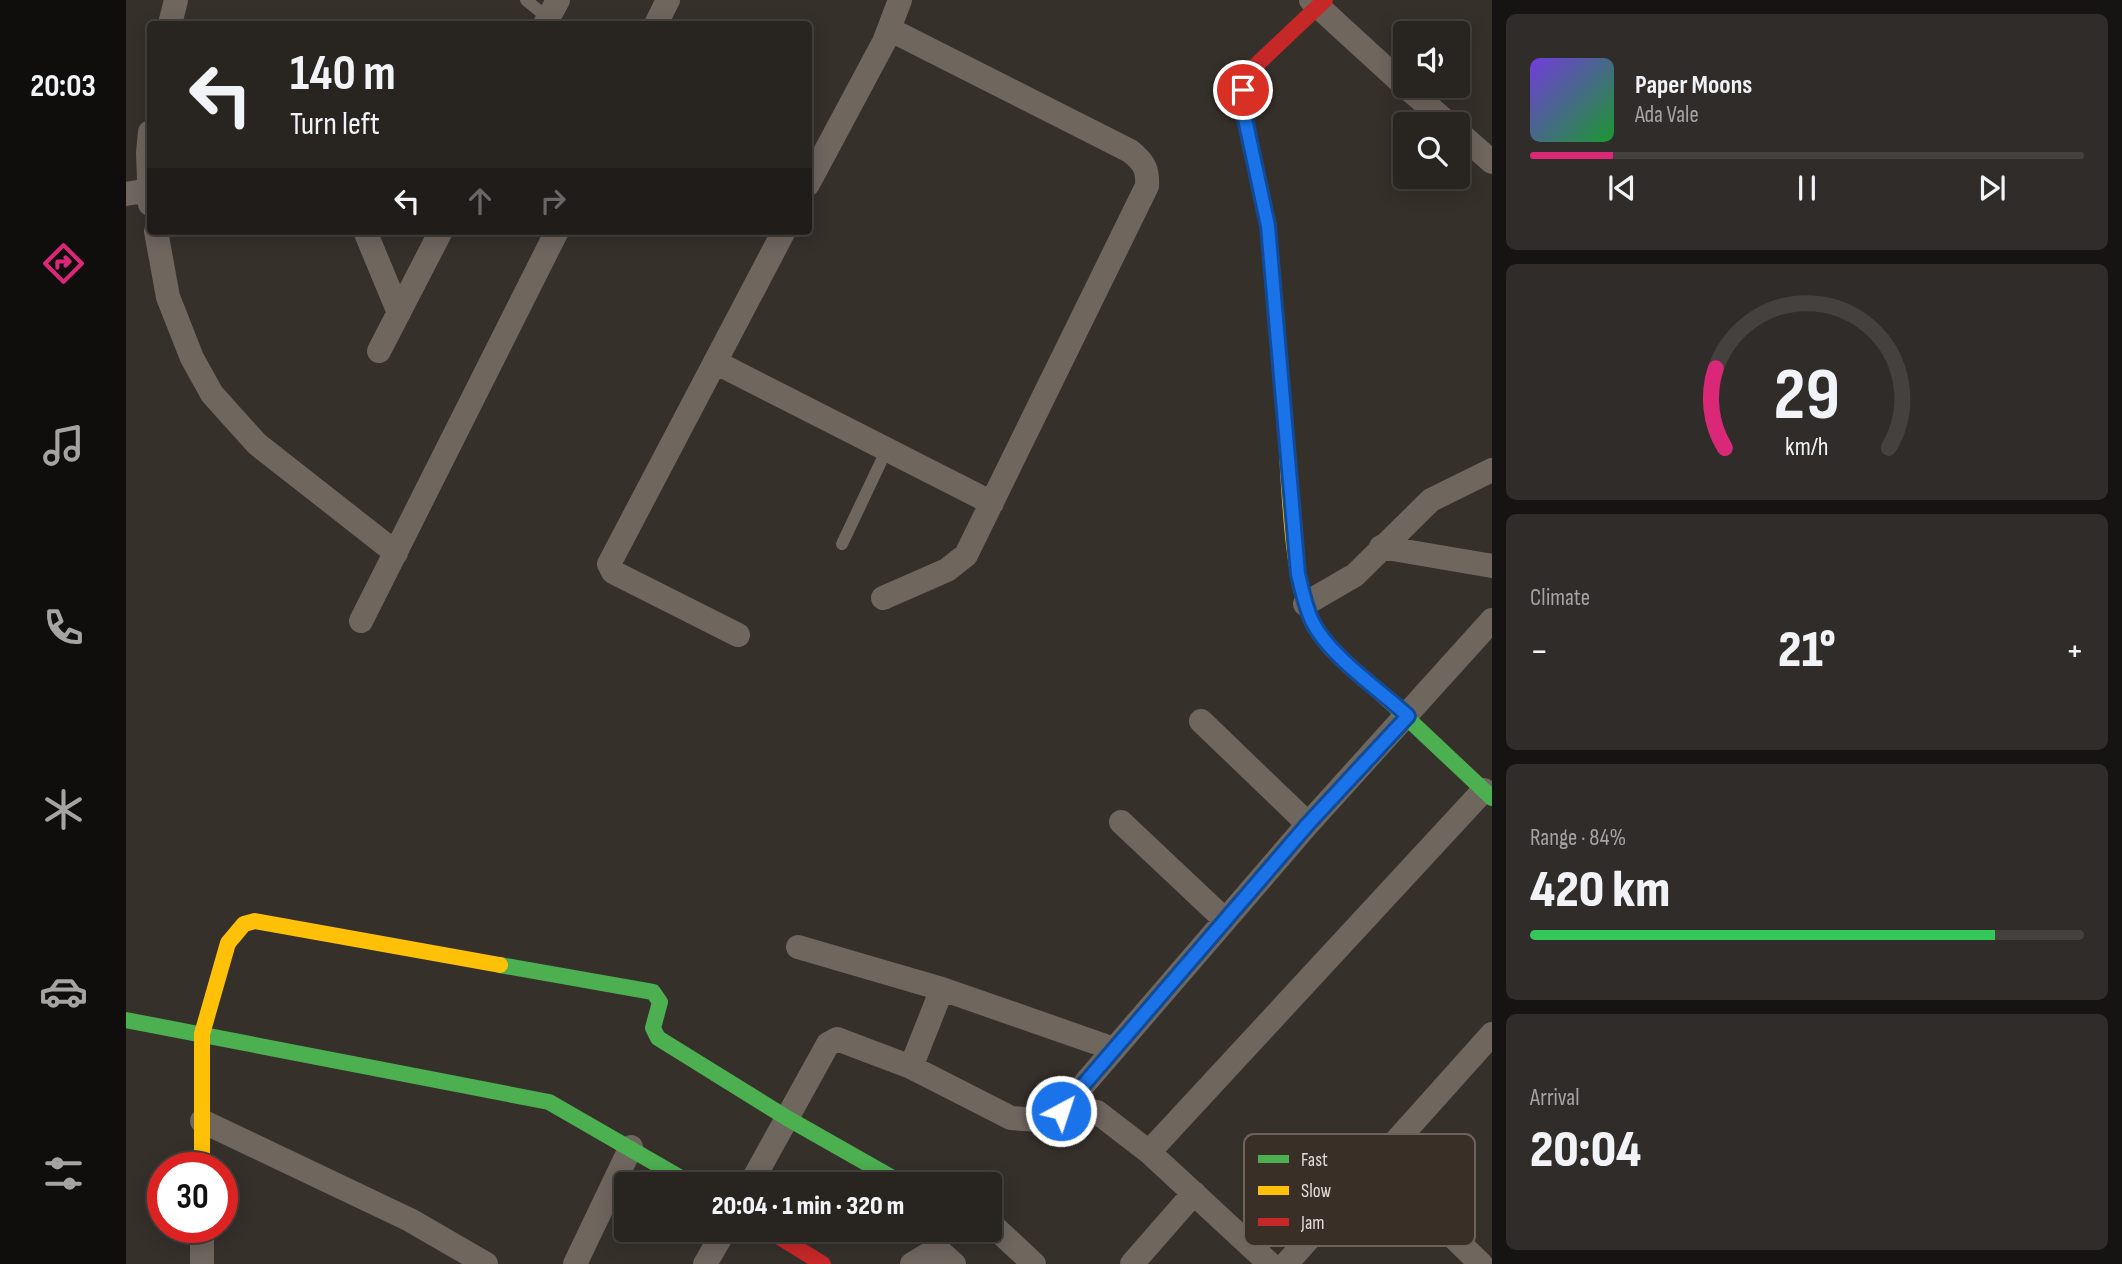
<!DOCTYPE html>
<html lang="en">
<head>
<meta charset="utf-8">
<style>
	body { margin:0; font-family:"Sofia Sans Condensed",sans-serif; background:#302c29; color:#f1f3f6; height:100vh; display:flex; flex-direction:column; font-size:26px; white-space:nowrap }
	* { box-sizing:border-box; margin:0 }
	p { font-size:23px; color:#a5a4a5 }
	.icon { flex:none; width:38px; height:38px; fill:none; stroke:currentColor; stroke-width:2; stroke-linecap:round; stroke-linejoin:round }
	.map { position:relative; flex:1; overflow:hidden }
	.drawer { display:flex; flex-direction:column; gap:14px; padding:14px; background:#161412; width:630px }
	.drawer>* { flex:none }
	.guide { position:absolute; left:21px; top:21px; width:665px; height:214px; border-radius:7px; box-shadow:0 4px 18px #0003,0 0 0 2px #44413e; background:#282420; color:#f1f3f6; overflow:hidden }
	.buttons { position:absolute; left:1267px; top:21px; display:grid; gap:14px }
	.buttons a { display:grid; place-items:center; width:77px; height:77px; border-radius:7px; background:#282420; box-shadow:0 4px 18px #0003,0 0 0 2px #44413e; font-size:35px }
	.speed { position:absolute; left:21px; top:1152px; display:flex; gap:14px; font-size:35px; font-weight:700; text-align:center }
	.speed>* { display:grid; place-content:center; width:91px; height:91px; border-radius:50%; background:#282420; box-shadow:0 4px 18px #0003,0 0 0 2px #44413e; line-height:1 }
	.speed .limit { border:10px solid #d22; background:#fff; color:#111 }
	.pin { position:absolute; display:grid; place-items:center; width:60px; height:60px; color:#fff; margin:-30px; border:4px solid #fff; border-radius:50%; box-shadow:0 2px 7px #0007 }
	.me { position:absolute; width:77px; margin:-38px; rotate:40deg; stroke-linejoin:round; filter:drop-shadow(0 0 5px #0008) }
	.turn { display:flex; align-items:center; gap:24px; height:147px; padding:0 28px; font-size:32px }
	.turn .icon { width:91px; height:91px; stroke-width:2.5 }
	.turn b { display:block; font-size:49px; line-height:60px }
	.lanes { display:flex; align-items:center; height:66px; padding:0 28px; background:#0003; justify-content:center; gap:35px; direction:ltr }
	.lanes .off { opacity:.35 }
	.big { font-size:52px; font-weight:800; line-height:1.1 }
	.drawer .card { flex:1; display:flex; flex-direction:column; justify-content:center; gap:10px; min-width:0; padding:0 24px; border-radius:10px; background:#302c29 }
	.drawer .dial { align-items:center; gap:0 }
	.dial svg { height:182px; overflow:visible; fill:none; stroke:#44413e; stroke-width:7; stroke-linecap:round; text-anchor:middle }
	.dial text { fill:#f1f3f6; stroke:none }
	.song { display:flex; align-items:center; gap:21px }
	.cover { width:84px; height:84px; border-radius:10px; background:linear-gradient(135deg,hsl(260 70% 55%),hsl(130 70% 35%)) }
	.played { height:7px; border-radius:4px; background:linear-gradient(90deg,#db2777 15%,#44413e 15%) }
	.keys { display:flex; justify-content:space-around; direction:ltr }
	.heat { display:flex; justify-content:space-between; align-items:center; font-size:38px; direction:ltr }
	.charge { height:10px; border-radius:5px; background:linear-gradient(90deg,#34c759 84%,#44413e 0) }
	.trip { position:absolute; left:488px; top:1172px; width:388px; height:70px; border-radius:7px; background:#282420; box-shadow:0 4px 18px #0003,0 0 0 2px #44413e; font-weight:800; line-height:70px; text-align:center }
	main { display:flex; flex:1; min-height:0 }
	.tab-bar { display:flex; flex-direction:column; width:126px; justify-content:space-around; align-items:center; background:#100e0d; color:#a5a4a5 }
	.tab-bar .icon { width:49px; height:49px }
	.tab-bar .active { color:#db2777 }
	.tab-bar b { font-size:32px; color:#f1f3f6 }
	.map>svg:first-child { display:block }
	.lines { fill:none; stroke-linecap:round; stroke-linejoin:round }
	.lane { stroke:#6f665e; stroke-width:12 }
	.street { stroke:#6f665e; stroke-width:24 }
	.fast { stroke:#4caf50; stroke-width:16 }
	.slow { stroke:#ffc107; stroke-width:16 }
	.jam { stroke:#c62828; stroke-width:16 }
	.route-casing { stroke:#114b97; stroke-width:18 }
	.route { stroke:#1a73e8; stroke-width:12 }
	.key { fill:#3a2f27; stroke:#6d635c; stroke-width:2 }
	.key-label { font-size:19px; fill:#e3dcd7 }
</style>
</head>
<body>
<main>
<nav class="tab-bar">
<b>20:03</b>
<svg class="icon active" aria-label="directions" viewBox="0 0 24 24"><path d="M12 3l9 9-9 9-9-9zM9 14v-3h6M13 9l2 2-2 2"/></svg>
<svg class="icon" aria-label="music" viewBox="0 0 24 24"><path d="M9 18V5l10-2v13"/><circle cx="6" cy="18" r="3"/><circle cx="16" cy="16" r="3"/></svg>
<svg class="icon" aria-label="phone" viewBox="0 0 24 24"><path d="M5 4h4l2 5-3 2q2 4 5 5l2-3 5 2v4C11 20 4 13 5 4z"/></svg>
<svg class="icon" aria-label="climate" viewBox="0 0 24 24"><path d="M12 3v18M4 7l16 10M4 17L20 7"/></svg>
<svg class="icon" aria-label="car" viewBox="0 0 24 24"><path d="M5 17H2v-5l4-1 3-4h7l3 4 3 1v5h-3M9 17h6M6 11h13"/><circle cx="7" cy="17" r="2"/><circle cx="17" cy="17" r="2"/></svg>
<svg class="icon" aria-label="filters" viewBox="0 0 24 24"><path d="M4 7h16M4 17h16"/><circle cx="9" cy="7" r="2"/><circle cx="15" cy="17" r="2"/></svg>
</nav>
<div class="map">
<svg width="1366" height="1264" viewBox="0 0 1366 1264">
	<rect width="100%" height="100%" fill="#36302b"/>
	<g class="lines">
		<path class="lane" d="M 400,0 L 422,18
			M 716,544 L 761,449"/>
		<path class="street" d="M 1185,0 L 1279,86
			M 44,24 L 50,0
			M 419,24 L 432,0
			M 530,24 L 542,0
			M 1279,86 L 1323,124
			M 24,132 L 22,153 L 24,204
			M 1332,132 L 1366,162
			M 682,184 L 758,42 L 774,0
			M 0,194 L 24,190
			M 30,231 L 42,297 L 66,358 L 86,394 L 131,444 L 270,553
			M 239,231 L 273,313
			M 253,351 L 315,231
			M 589,362 L 866,503
			M 1255,547 L 1366,566
			M 757,598 L 821,570 L 840,555 L 1021,186 C 1022,169 1018,162 1004,151 L 763,29
			M 1179,604 L 1229,575 L 1305,500 L 1366,470
			M 235,621 L 431,231
			M 612,635 L 487,572 L 483,564 L 658,231
			M 1075,721 L 1182,824
			M 995,822 L 1099,920
			M 672,947 L 816,989 L 988,1049
			M 785,1067 L 816,989
			M 935,1111 L 1182,824 L 1366,620
			M 76,1121 L 284,1220 L 360,1264
			M 1023,1152 L 1358,790
			M 624,1185 L 702,1044 L 711,1039 L 785,1067 L 885,1118 L 912,1120 L 945,1107 L 971,1112 L 1023,1152 L 1144,1264
			M 1312,1222 L 1355,1264
			M 864,1223 L 908,1264
			M 76,1227 L 76,1264
			M 449,1264 L 505,1147
			M 579,1264 L 599,1230
			M 786,1264 L 811,1249 L 828,1264
			M 1006,1264 L 1068,1193
			M 1160,1264 L 1366,1034"/>
		<path class="fast" d="M 1262,700 L 1366,798
			M 374,965 L 527,992 L 534,1002 L 527,1028 L 532,1038 L 661,1118 L 779,1185
			M 0,1020 L 423,1102 L 567,1185"/>
		<path class="slow" d="M 1159,419 C 1163,472 1164,580 1187,624 C 1203,654 1238,678 1262,700
			M 76,1167 L 76,1034 L 102,943 L 118,924 L 129,921 L 374,965"/>
		<path class="jam" d="M 1159,419 L 1142,226 L 1118,114 L 1117,90 L 1125,70 L 1199,0
			M 642,1230 L 697,1264"/>
	</g>
	<g class="lines">
		<g class="route-casing">
			<path id="route" d="M 935,1111 L 1182,824 L 1282,716 C 1254,690 1202,655 1186,621 C 1179,606 1176,590 1172,574 L 1142,226 L 1118,114 L 1117,90"/>
		</g>
		<use href="#route" class="route"/>
	</g>
	<rect x="1118" y="1134" width="231" height="112" rx="10" class="key"/>
	<rect x="1132" y="1155" width="31" height="8" fill="#4caf50"/>
	<rect x="1132" y="1186" width="31" height="9" fill="#ffc107"/>
	<rect x="1132" y="1218" width="31" height="8" fill="#c62828"/>
	<g class="key-label">
		<text x="1175" y="1166">Fast</text>
		<text x="1175" y="1197">Slow</text>
		<text x="1175" y="1229">Jam</text>
	</g>
</svg>
<div class="buttons">
<a><svg class="icon" aria-label="sound" viewBox="0 0 24 24"><path d="M4 9h4l5-4v14l-5-4H4zM17 9q2 3 0 6"/></svg></a>
<a><svg class="icon" aria-label="search" viewBox="0 0 24 24"><circle cx="10" cy="10" r="6"/><path d="M15 15l6 6"/></svg></a>
</div>
<div class="speed"><div class="limit">30</div></div>
<div class="pin" style="left:1117px;top:90px;background:#d93025"><svg class="icon" aria-label="arrive" viewBox="0 0 24 24"><path d="M6 21V4h12l-3 4 3 4H6"/></svg></div>
<svg class="me" style="left:935px;top:1111px" viewBox="-20 -20 40 40"><circle r="17" fill="#1a73e8" stroke="#fff" stroke-width="3"/><path d="M0-11L8 9 0 5-8 9z" fill="#fff"/></svg>
<div class="trip">20:04 · 1 min · 320 m</div>
<div class="guide">
<div class="turn"><svg class="icon" aria-label="left" viewBox="0 0 24 24"><path d="M17 20v-9H6M10 6l-5 5 5 5"/></svg><div><b>140 m</b>Turn left</div></div>
<div class="lanes"><svg class="icon" aria-label="left" viewBox="0 0 24 24"><path d="M17 20v-9H6M10 6l-5 5 5 5"/></svg><svg class="icon off" aria-label="ahead" viewBox="0 0 24 24"><path d="M12 20V5M6 11l6-6 6 6"/></svg><svg class="icon off" aria-label="right" viewBox="0 0 24 24"><path d="M7 20v-9h11M14 6l5 5-5 5"/></svg></div>
</div>
</div>
<section class="drawer">
<div class="card">
<div class="song"><i class="cover"></i><div><b>Paper Moons</b><p>Ada Vale</p></div></div>
<div class="played"></div>
<div class="keys"><svg class="icon" aria-label="previous" viewBox="0 0 24 24"><path d="M18 5L8 12l10 7zM5 5v14"/></svg><svg class="icon" aria-label="pause" viewBox="0 0 24 24"><path d="M8 5v14M16 5v14"/></svg><svg class="icon" aria-label="next" viewBox="0 0 24 24"><path d="M6 5l10 7-10 7zM19 5v14"/></svg></div>
</div>
<div class="card dial"><svg viewBox="0 0 100 80">
<path d="M14 69A42 42 0 1 1 86 69"/>
<path d="M14 69A42 42 0 0 1 10 34" stroke="#db2777"/>
<text x="50" y="56" font-size="32" font-weight="700">29</text>
<text x="50" y="72" font-size="11">km/h</text>
</svg></div>
<div class="card"><p>Climate</p>
<div class="heat"><a>−</a><b class="big">21°</b><a>+</a></div>
</div>
<div class="card"><p>Range · 84%</p><b class="big">420 km</b><div class="charge"></div></div>
<div class="card"><p>Arrival</p><b class="big">20:04</b></div>
</section>
</main>
</body>
</html>
